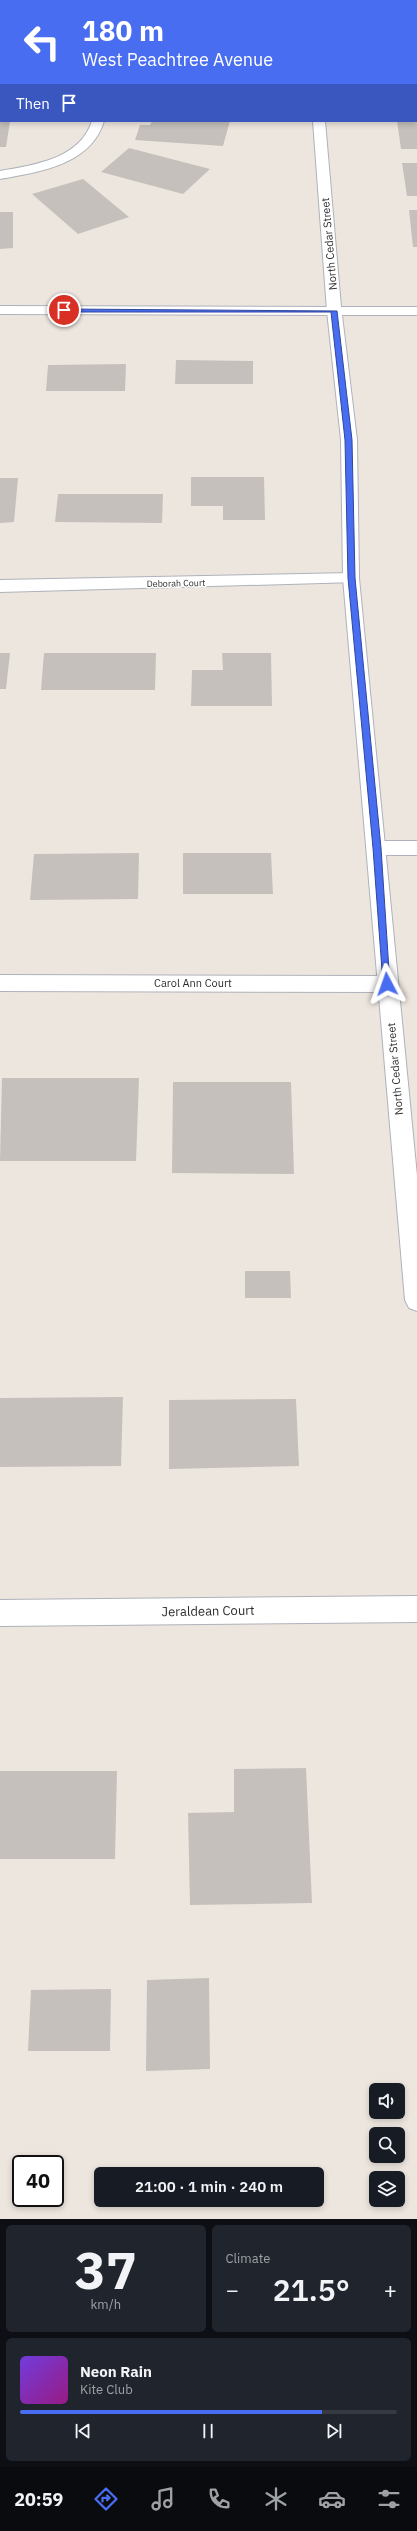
<!DOCTYPE html>
<html lang="en">
<head>
<meta charset="utf-8">
<style>
	body { margin:0; font-family:"IBM Plex Sans",sans-serif; background:#20242c; color:#f1f3f6; height:100vh; display:flex; flex-direction:column; font-size:15px; white-space:nowrap }
	* { box-sizing:border-box; margin:0 }
	p { font-size:13px; color:#9ea1a6 }
	.icon { flex:none; width:22px; height:22px; fill:none; stroke:currentColor; stroke-width:2; stroke-linecap:round; stroke-linejoin:round }
	.map { position:relative; height:2219px; overflow:hidden }
	.panel { display:flex; flex-direction:column; gap:6px; padding:6px; background:#0d0f14; flex:1 }
	.panel>* { flex:none }
	.banner { position:absolute; left:0px; top:0px; width:417px; height:122px; box-shadow:0 2px 6px #0003; background:#496df0; color:#fff; overflow:hidden }
	.fabs { position:absolute; left:369px; top:2083px; display:grid; gap:8px }
	.fabs a { display:grid; place-items:center; width:36px; height:36px; border-radius:6px; background:#171b24; box-shadow:0 2px 6px #0003; font-size:20px }
	.speed { position:absolute; left:12px; top:2155px; display:flex; gap:8px; font-size:20px; font-weight:700; text-align:center }
	.speed>* { display:grid; place-content:center; width:52px; height:52px; border-radius:50%; background:#171b24; box-shadow:0 2px 6px #0003; line-height:1 }
	.speed .limit { border:2px solid #111; border-radius:6px; background:#fff; color:#111 }
	.pin { position:absolute; display:grid; place-items:center; width:34px; height:34px; color:#fff; margin:-17px; border:2px solid #fff; border-radius:50%; box-shadow:0 1px 4px #0007 }
	.me { position:absolute; width:44px; margin:-22px; rotate:356deg; stroke-linejoin:round; filter:drop-shadow(0 0 3px #0008) }
	.turn { display:flex; align-items:center; gap:14px; height:84px; padding:0 16px; font-size:18px }
	.turn .icon { width:52px; height:52px; stroke-width:2.5 }
	.turn b { display:block; font-size:28px; line-height:34px }
	.then { display:flex; align-items:center; height:38px; padding:0 16px; background:#0003; gap:8px; font-size:15px }
	.big { font-size:30px; font-weight:600; line-height:1.1 }
	.panel .widget { flex:1; display:flex; flex-direction:column; justify-content:center; gap:6px; min-width:0; padding:0 14px; border-radius:6px; background:#20242c }
	.panel .dial { align-items:center; gap:0 }
	.dial b { font-size:52px; line-height:1 }
	.song { display:flex; align-items:center; gap:12px }
	.cover { width:48px; height:48px; border-radius:6px; background:linear-gradient(135deg,hsl(260 70% 55%),hsl(310 70% 35%)) }
	.played { height:4px; border-radius:2px; background:linear-gradient(90deg,#496df0 80%,#363941 80%) }
	.keys { display:flex; justify-content:space-around; direction:ltr }
	.heat { display:flex; justify-content:space-between; align-items:center; font-size:22px; direction:ltr }
	.panel .tiles { flex:1; display:grid; gap:6px; grid-template-columns:1fr 1fr }
	.widget:last-child { grid-column:span 2 }
	.trip { position:absolute; left:94px; top:2167px; width:230px; height:40px; border-radius:6px; background:#171b24; box-shadow:0 2px 6px #0003; font-weight:600; line-height:40px; text-align:center }
	.tab-bar { display:flex; height:64px; justify-content:space-around; align-items:center; background:#090b0e; color:#9ea1a6 }
	.tab-bar .icon { width:28px; height:28px }
	.tab-bar .active { color:#496df0 }
	.tab-bar b { font-size:18px; color:#f1f3f6 }
	.map>svg:first-child { display:block }
	.building { fill:#c5c0bb }
	.lines { fill:none; stroke-linecap:round; stroke-linejoin:round }
	.street-casing { stroke:#afb2bb; stroke-width:2 }
	.secondary-casing { stroke:#afb2bb; stroke-width:2 }
	.street { fill:#fff; fill-rule:evenodd }
	.secondary { fill:#fff; fill-rule:evenodd }
	.route { fill:#496df0; stroke:#2f479c }
	.labels { text-anchor:middle; dominant-baseline:central; stroke-width:3; stroke-linejoin:round; paint-order:stroke }
	.far-street-label { font-size:9px; fill:#2c2c2c; stroke:#fff }
	.street-label { font-size:11px; fill:#2c2c2c; stroke:#fff }
	.near-street-label { font-size:13px; fill:#2c2c2c; stroke:#fff }
</style>
</head>
<body>
<div class="map">
<svg width="417" height="2219" viewBox="0 0 417 2219">
	<rect width="100%" height="100%" fill="#ede6df"/>
	<path class="building" d="M 0,121 L 10,121 L 6,147 L 0,147 Z
		M 152,121 L 230,121 L 223,146 L 135,140 L 140,125 L 150,125 Z
		M 397,121 L 417,121 L 417,149 L 401,149 Z
		M 129,148 L 210,169 L 183,194 L 101,172 Z
		M 402,163 L 417,163 L 417,196 L 407,196 Z
		M 83,179 L 129,217 L 78,234 L 32,194 Z
		M 409,210 L 417,210 L 417,247 L 413,247 Z
		M 0,212 L 13,212 L 13,248 L 0,249 Z
		M 176,360 L 253,361 L 253,384 L 175,384 Z
		M 126,364 L 125,391 L 46,391 L 48,365 Z
		M 191,477 L 264,477 L 265,520 L 223,520 L 223,506 L 191,506 Z
		M 0,478 L 18,478 L 14,522 L 0,523 Z
		M 58,494 L 163,494 L 162,523 L 55,522 Z
		M 0,653 L 10,653 L 6,689 L 0,689 Z
		M 44,653 L 156,653 L 155,690 L 41,690 Z
		M 222,653 L 271,653 L 272,706 L 191,706 L 192,670 L 223,670 Z
		M 139,853 L 138,899 L 30,900 L 34,854 Z
		M 183,853 L 271,853 L 273,894 L 183,894 Z
		M 2,1078 L 139,1078 L 136,1161 L 0,1161 Z
		M 173,1082 L 291,1082 L 294,1174 L 172,1173 Z
		M 245,1271 L 290,1271 L 291,1298 L 245,1298 Z
		M 123,1397 L 121,1466 L 0,1467 L 0,1398 Z
		M 296,1399 L 299,1466 L 169,1469 L 169,1400 Z
		M 306,1768 L 312,1903 L 190,1905 L 188,1813 L 234,1812 L 234,1769 Z
		M 0,1771 L 117,1771 L 115,1859 L 0,1859 Z
		M 209,1978 L 210,2069 L 146,2071 L 147,1980 Z
		M 111,1989 L 110,2051 L 28,2051 L 31,1990 Z"/>
	<g class="lines">
		<g class="street-casing">
			<path id="street" d="M 103,0 L 115,0 L 102,1 Z
				M 0,31 L 1,31 L 1,37 L 0,37 Z
				M 92,121 L 104,121 C 91,165 39,172 0,179 L 0,171 C 34,165 80,159 92,121 Z
				M 0,306 L 334,307 L 341,311 L 334,315 L 0,314 Z
				M 351,573 L 357,574 L 359,578 L 357,582 L 0,592 L 0,580 Z
				M 377,841 L 417,841 L 417,855 L 377,855 L 370,853 L 367,848 L 370,843 Z
				M 0,975 L 387,976 L 394,978 L 397,984 L 394,990 L 387,992 L 0,991 Z
				M 417,1596 L 417,1622 L 0,1626 L 0,1600 Z"/>
		</g>
		<g class="secondary-casing">
			<path id="secondary" d="M 301,0 L 313,0 L 313,1 L 301,1 Z
				M 313,121 L 325,121 L 341,307 L 417,307 L 417,315 L 342,315 L 357,440 L 359,578 L 417,1176 L 417,1311 L 409,1308 L 405,1300 L 343,578 L 341,440 L 327,311 Z"/>
		</g>
		<use href="#street" class="street"/>
		<use href="#secondary" class="secondary"/>
	</g>
	<path class="route" d="M 64,309 L 337,311 L 352,440 L 355,578 L 381,848 L 390,986 L 387,987 L 383,984 L 373,848 L 348,578 L 345,440 L 331,312 L 62,312 Z"/>
	<g class="labels">
		<g class="far-street-label">
			<text transform="translate(176 583) rotate(-1)">Deborah Court</text>
		</g>
		<g class="street-label">
			<text transform="translate(329 244) rotate(-95)">North Cedar Street</text>
			<text x="193" y="983">Carol Ann Court</text>
			<text transform="translate(395 1069) rotate(-95)">North Cedar Street</text>
		</g>
		<g class="near-street-label">
			<text transform="translate(208 1611) rotate(-1)">Jeraldean Court</text>
		</g>
	</g>
</svg>
<div class="fabs">
<a><svg class="icon" aria-label="sound" viewBox="0 0 24 24"><path d="M4 9h4l5-4v14l-5-4H4zM17 9q2 3 0 6"/></svg></a>
<a><svg class="icon" aria-label="search" viewBox="0 0 24 24"><circle cx="10" cy="10" r="6"/><path d="M15 15l6 6"/></svg></a>
<a><svg class="icon" aria-label="layers" viewBox="0 0 24 24"><path d="M12 4l9 5-9 5-9-5zM3 14l9 5 9-5"/></svg></a>
</div>
<div class="speed"><div class="limit">40</div></div>
<div class="pin" style="left:64px;top:310px;background:#d93025"><svg class="icon" aria-label="arrive" viewBox="0 0 24 24"><path d="M6 21V4h12l-3 4 3 4H6"/></svg></div>
<svg class="me" style="left:387px;top:984px" viewBox="-20 -20 40 40"><path d="M0-17L14 15 0 8-14 15z" fill="#496df0" stroke="#fff" stroke-width="4"/></svg>
<div class="trip">21:00 · 1 min · 240 m</div>
<div class="banner">
<div class="turn"><svg class="icon" aria-label="left" viewBox="0 0 24 24"><path d="M17 20v-9H6M10 6l-5 5 5 5"/></svg><div><b>180 m</b>West Peachtree Avenue</div></div>
<div class="then">Then<svg class="icon" aria-label="arrive" viewBox="0 0 24 24"><path d="M6 21V4h12l-3 4 3 4H6"/></svg></div>
</div>
</div>
<section class="panel">
<div class="tiles">
<div class="widget dial"><b>37</b><p>km/h</p></div>
<div class="widget"><p>Climate</p>
<div class="heat"><a>−</a><b class="big">21.5°</b><a>+</a></div>
</div>
<div class="widget">
<div class="song"><i class="cover"></i><div><b>Neon Rain</b><p>Kite Club</p></div></div>
<div class="played"></div>
<div class="keys"><svg class="icon" aria-label="previous" viewBox="0 0 24 24"><path d="M18 5L8 12l10 7zM5 5v14"/></svg><svg class="icon" aria-label="pause" viewBox="0 0 24 24"><path d="M8 5v14M16 5v14"/></svg><svg class="icon" aria-label="next" viewBox="0 0 24 24"><path d="M6 5l10 7-10 7zM19 5v14"/></svg></div>
</div>
</div>
</section>
<nav class="tab-bar">
<b>20:59</b>
<svg class="icon active" aria-label="directions" viewBox="0 0 24 24"><path d="M12 3l9 9-9 9-9-9zM9 14v-3h6M13 9l2 2-2 2"/></svg>
<svg class="icon" aria-label="music" viewBox="0 0 24 24"><path d="M9 18V5l10-2v13"/><circle cx="6" cy="18" r="3"/><circle cx="16" cy="16" r="3"/></svg>
<svg class="icon" aria-label="phone" viewBox="0 0 24 24"><path d="M5 4h4l2 5-3 2q2 4 5 5l2-3 5 2v4C11 20 4 13 5 4z"/></svg>
<svg class="icon" aria-label="climate" viewBox="0 0 24 24"><path d="M12 3v18M4 7l16 10M4 17L20 7"/></svg>
<svg class="icon" aria-label="car" viewBox="0 0 24 24"><path d="M5 17H2v-5l4-1 3-4h7l3 4 3 1v5h-3M9 17h6M6 11h13"/><circle cx="7" cy="17" r="2"/><circle cx="17" cy="17" r="2"/></svg>
<svg class="icon" aria-label="filters" viewBox="0 0 24 24"><path d="M4 7h16M4 17h16"/><circle cx="9" cy="7" r="2"/><circle cx="15" cy="17" r="2"/></svg>
</nav>
</body>
</html>
